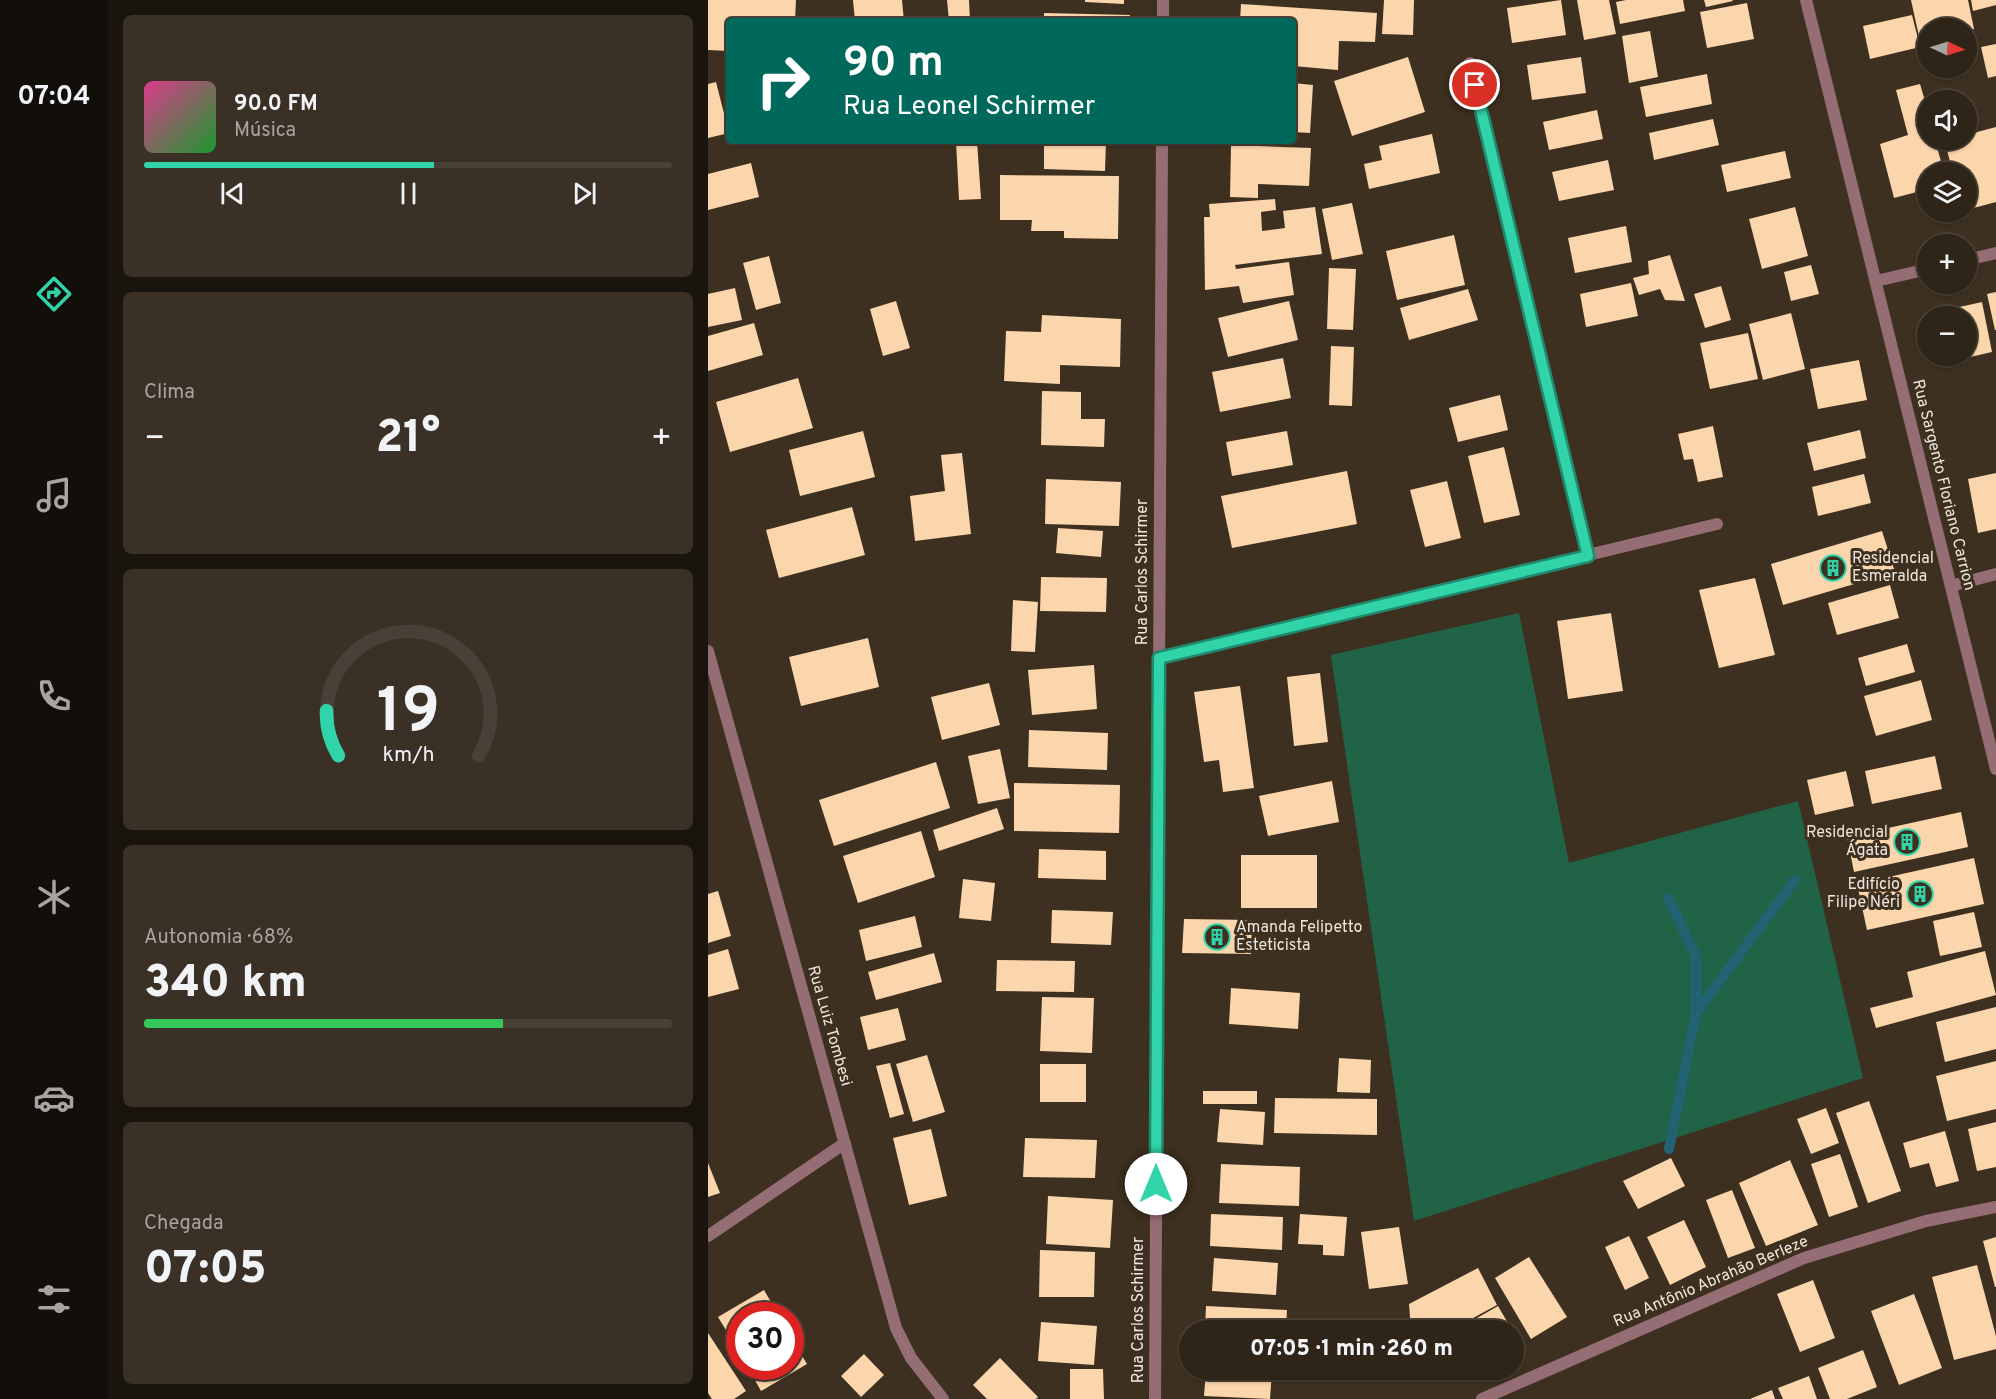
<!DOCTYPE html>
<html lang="pt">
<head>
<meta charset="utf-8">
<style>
	body { margin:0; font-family:Overpass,sans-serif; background:#3a3025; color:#f1f3f6; height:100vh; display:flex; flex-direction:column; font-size:22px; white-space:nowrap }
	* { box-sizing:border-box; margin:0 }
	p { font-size:20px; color:#a7a4a2 }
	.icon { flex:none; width:33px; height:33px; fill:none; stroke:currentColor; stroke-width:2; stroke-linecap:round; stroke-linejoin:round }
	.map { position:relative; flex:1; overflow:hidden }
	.details { display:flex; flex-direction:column; gap:15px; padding:15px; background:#19140d; width:600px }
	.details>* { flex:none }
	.hud { position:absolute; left:18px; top:18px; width:570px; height:126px; border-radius:6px; box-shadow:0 2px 4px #0004,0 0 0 2px #494137; background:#00695c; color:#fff; overflow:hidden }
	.needle { width:39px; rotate:94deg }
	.tools { position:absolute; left:1209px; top:18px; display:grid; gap:12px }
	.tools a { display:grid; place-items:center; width:60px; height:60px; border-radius:50%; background:#2e2418; box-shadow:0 2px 4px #0004,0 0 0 2px #494137; font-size:30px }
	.speed { position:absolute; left:18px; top:1302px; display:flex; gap:12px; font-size:30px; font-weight:700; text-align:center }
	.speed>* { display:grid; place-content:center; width:78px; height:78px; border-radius:50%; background:#2e2418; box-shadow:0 2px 4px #0004,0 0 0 2px #494137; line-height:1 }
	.speed .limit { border:9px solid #d22; background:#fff; color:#111 }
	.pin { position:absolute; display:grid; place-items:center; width:51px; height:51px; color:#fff; margin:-26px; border:3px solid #fff; border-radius:50%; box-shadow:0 2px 6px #0007 }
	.me { position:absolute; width:66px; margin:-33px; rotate:0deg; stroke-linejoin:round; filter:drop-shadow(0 0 4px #0008) }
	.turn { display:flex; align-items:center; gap:21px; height:126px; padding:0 18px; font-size:27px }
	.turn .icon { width:78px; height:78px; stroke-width:2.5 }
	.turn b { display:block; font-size:42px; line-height:51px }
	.big { font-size:45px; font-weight:800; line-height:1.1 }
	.details .widget { flex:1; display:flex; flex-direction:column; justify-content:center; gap:9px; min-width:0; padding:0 21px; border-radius:9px; background:#3a3025 }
	.details .dial { align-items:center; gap:0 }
	.dial svg { height:156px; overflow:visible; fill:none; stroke:#494137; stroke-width:7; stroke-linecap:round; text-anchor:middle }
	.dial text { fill:#f1f3f6; stroke:none }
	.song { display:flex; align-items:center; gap:18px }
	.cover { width:72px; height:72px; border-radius:9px; background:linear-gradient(135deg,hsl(330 70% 55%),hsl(130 70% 35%)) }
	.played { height:6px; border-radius:3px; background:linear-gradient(90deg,#31d4a9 55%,#494137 55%) }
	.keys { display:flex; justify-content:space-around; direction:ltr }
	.heat { display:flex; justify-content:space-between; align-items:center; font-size:33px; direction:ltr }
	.charge { height:9px; border-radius:4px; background:linear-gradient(90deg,#34c759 68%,#494137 0) }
	.trip { position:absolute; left:471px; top:1320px; width:345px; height:60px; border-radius:30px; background:#2e2418; box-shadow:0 2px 4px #0004,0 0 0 2px #494137; font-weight:800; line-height:60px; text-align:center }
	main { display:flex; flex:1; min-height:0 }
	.tabs { display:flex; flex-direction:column; width:108px; justify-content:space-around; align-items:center; background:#120e0a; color:#a7a4a2 }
	.tabs .icon { width:42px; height:42px }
	.tabs .on { color:#31d4a9 }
	.tabs b { font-size:27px; color:#f1f3f6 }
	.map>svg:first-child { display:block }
	.green { fill:#216347 }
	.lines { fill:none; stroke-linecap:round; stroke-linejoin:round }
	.stream { stroke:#226373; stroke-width:10 }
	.building { fill:#fbd5ab }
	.minor { stroke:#956d75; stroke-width:12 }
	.tertiary { stroke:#956d75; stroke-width:12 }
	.route-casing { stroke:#208a6e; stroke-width:15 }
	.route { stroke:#31d4a9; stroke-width:10 }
	.labels { text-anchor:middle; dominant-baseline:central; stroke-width:6; stroke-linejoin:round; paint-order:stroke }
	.street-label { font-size:16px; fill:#eee5dc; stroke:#3e3020 }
	.poi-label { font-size:16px; fill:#eee5dc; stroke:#3e3020; text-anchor:start }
</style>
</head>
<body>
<main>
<nav class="tabs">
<b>07:04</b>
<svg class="icon on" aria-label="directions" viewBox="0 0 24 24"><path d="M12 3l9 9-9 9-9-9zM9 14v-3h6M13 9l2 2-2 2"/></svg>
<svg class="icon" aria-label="music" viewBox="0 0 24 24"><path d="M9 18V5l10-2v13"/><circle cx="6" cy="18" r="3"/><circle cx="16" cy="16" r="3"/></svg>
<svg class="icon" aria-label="phone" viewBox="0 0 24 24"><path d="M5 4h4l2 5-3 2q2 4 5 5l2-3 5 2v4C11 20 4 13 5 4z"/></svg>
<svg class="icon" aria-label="climate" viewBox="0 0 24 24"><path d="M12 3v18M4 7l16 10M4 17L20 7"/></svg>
<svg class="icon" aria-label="car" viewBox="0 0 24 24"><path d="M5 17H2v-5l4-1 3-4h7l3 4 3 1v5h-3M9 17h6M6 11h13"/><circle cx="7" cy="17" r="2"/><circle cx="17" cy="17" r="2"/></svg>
<svg class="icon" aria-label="filters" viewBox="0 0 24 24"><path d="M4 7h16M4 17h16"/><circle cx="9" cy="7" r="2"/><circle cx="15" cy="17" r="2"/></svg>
</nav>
<section class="details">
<div class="widget">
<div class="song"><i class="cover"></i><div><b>90.0 FM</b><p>Música</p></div></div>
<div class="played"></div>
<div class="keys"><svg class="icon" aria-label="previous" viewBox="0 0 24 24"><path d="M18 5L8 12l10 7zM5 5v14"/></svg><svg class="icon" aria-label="pause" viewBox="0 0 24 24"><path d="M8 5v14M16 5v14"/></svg><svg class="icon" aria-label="next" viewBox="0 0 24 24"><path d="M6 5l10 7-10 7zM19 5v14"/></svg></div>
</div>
<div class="widget"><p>Clima</p>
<div class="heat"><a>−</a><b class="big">21°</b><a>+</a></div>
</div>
<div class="widget dial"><svg viewBox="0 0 100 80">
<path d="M14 69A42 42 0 1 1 86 69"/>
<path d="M14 69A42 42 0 0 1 8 46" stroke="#31d4a9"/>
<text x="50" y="56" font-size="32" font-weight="700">19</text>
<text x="50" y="72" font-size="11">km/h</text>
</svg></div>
<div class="widget"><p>Autonomia · 68%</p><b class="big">340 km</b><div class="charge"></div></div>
<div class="widget"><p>Chegada</p><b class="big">07:05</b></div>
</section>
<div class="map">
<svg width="1288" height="1399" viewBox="0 0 1288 1399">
	<rect width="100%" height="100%" fill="#3e3020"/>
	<path class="green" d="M 811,613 L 861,863 L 1090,801 L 1155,1078 L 706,1221 L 623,655 Z"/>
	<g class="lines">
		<path class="stream" d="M 961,899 L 988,957 L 988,1013
			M 961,1149 L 988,1013 L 1087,880"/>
	</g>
	<path class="building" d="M 0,0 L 88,0 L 87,21 L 21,21 L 21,51 L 0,50 Z
		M 145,0 L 194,0 L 196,21 L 147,21 Z
		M 239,0 L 261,0 L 262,21 L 241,21 Z
		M 377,0 L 416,0 L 416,4 L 377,2 Z
		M 676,0 L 706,0 L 705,35 L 674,34 Z
		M 853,0 L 858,35 L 804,43 L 799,8 Z
		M 869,0 L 901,0 L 908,34 L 876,40 Z
		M 918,0 L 975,0 L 977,11 L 912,24 L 908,2 Z
		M 996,0 L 1024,0 L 1025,1 L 998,7 Z
		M 1203,0 L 1260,0 L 1266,29 L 1258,31 L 1258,28 L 1220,28 L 1220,39 L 1212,41 Z
		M 1263,0 L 1288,0 L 1288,5 L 1265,11 Z
		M 1039,3 L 1046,39 L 999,48 L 992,12 Z
		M 533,4 L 669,13 L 667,42 L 631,41 L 630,70 L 585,66 L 585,21 L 532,21 Z
		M 336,13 L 422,15 L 422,21 L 336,21 Z
		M 1204,15 L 1212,47 L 1162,59 L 1155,26 Z
		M 942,31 L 950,77 L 921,83 L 914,36 Z
		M 1288,44 L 1288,76 L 1280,78 L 1273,47 Z
		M 700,57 L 717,112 L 644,136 L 626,81 Z
		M 873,57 L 878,93 L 824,100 L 819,65 Z
		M 999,74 L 1004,104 L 938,117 L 932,87 Z
		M 8,82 L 21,133 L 0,138 L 0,84 Z
		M 585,83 L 605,85 L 602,133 L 585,132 Z
		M 1212,84 L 1220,111 L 1220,140 L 1227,140 L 1236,172 L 1220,172 L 1220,189 L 1186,198 L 1172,144 L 1200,135 L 1188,90 Z
		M 889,110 L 895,139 L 841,150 L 835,122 Z
		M 1005,119 L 1011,145 L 946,160 L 941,133 Z
		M 1288,127 L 1288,202 L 1258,210 L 1258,172 L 1245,172 L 1236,140 L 1258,140 L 1258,135 Z
		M 724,134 L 732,173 L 661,189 L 656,164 L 674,160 L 671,146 Z
		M 248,141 L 269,141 L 273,199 L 251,200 Z
		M 336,141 L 398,141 L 397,171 L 336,169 Z
		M 523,145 L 603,148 L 601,186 L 550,184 L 550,198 L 522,197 Z
		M 1077,151 L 1083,178 L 1019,192 L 1013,165 Z
		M 900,160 L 906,190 L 851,201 L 844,172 Z
		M 43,163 L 51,197 L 0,210 L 0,174 Z
		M 292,175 L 411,176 L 410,239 L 356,238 L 356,231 L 323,231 L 324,220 L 292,220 Z
		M 567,199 L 568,210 L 553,212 L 554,231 L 577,228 L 575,211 L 607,207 L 614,254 L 527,265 L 528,269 L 581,262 L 586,295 L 535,303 L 531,286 L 497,290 L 496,217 L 502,217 L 501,204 Z
		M 644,203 L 655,254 L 624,260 L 614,209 Z
		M 1087,207 L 1100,256 L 1054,269 L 1041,219 Z
		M 918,226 L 924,262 L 867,273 L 860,238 Z
		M 746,235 L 757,285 L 689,300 L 678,251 Z
		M 962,255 L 977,301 L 957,300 L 952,289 L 931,295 L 925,278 L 941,274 L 940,261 Z
		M 61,256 L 73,303 L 48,310 L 35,263 Z
		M 1103,265 L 1111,294 L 1083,301 L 1076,272 Z
		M 621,268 L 648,269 L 645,330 L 619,329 Z
		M 923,283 L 930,316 L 878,327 L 872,294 Z
		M 1013,286 L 1023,320 L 997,328 L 986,294 Z
		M 27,288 L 34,320 L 0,327 L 0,294 Z
		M 760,289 L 770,320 L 701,340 L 692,308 Z
		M 1288,292 L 1288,330 L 1287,330 L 1279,294 Z
		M 188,301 L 202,348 L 175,356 L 162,309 Z
		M 581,301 L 590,340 L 520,357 L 510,318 Z
		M 1274,302 L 1284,352 L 1249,360 L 1248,356 L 1258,356 L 1258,316 L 1239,316 L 1238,310 Z
		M 1083,313 L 1097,369 L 1055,380 L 1041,324 Z
		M 334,315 L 413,319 L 412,367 L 352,365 L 352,384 L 296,381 L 298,331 L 333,332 Z
		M 46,323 L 55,355 L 0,371 L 0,336 Z
		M 1040,333 L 1050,379 L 1002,389 L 992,343 Z
		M 623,346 L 646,347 L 644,406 L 621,405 Z
		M 575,358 L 583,398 L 512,412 L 504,372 Z
		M 1151,360 L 1159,400 L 1110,409 L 1102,369 Z
		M 90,378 L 105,428 L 22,452 L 8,402 Z
		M 334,391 L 373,392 L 373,419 L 397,419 L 396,447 L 333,445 Z
		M 792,395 L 800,430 L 750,442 L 741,408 Z
		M 1005,426 L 1015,477 L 990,482 L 985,459 L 976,460 L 970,434 Z
		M 1152,430 L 1158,458 L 1106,471 L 1099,443 Z
		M 155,431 L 167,477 L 92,496 L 81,450 Z
		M 579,431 L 585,465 L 524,476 L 518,442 Z
		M 796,447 L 812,515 L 776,523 L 760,456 Z
		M 254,453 L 263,534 L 207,541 L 202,496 L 237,491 L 233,455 Z
		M 639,471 L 649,524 L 524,548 L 513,496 Z
		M 1288,473 L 1288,529 L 1270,533 L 1260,479 Z
		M 1156,474 L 1163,503 L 1110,516 L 1104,487 Z
		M 338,479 L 413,482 L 411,526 L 337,524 Z
		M 739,481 L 753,538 L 717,547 L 702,490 Z
		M 144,507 L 157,555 L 71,578 L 58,530 Z
		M 350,528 L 395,531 L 393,557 L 348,553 Z
		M 1174,531 L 1187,572 L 1075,605 L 1063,564 Z
		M 333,577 L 399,578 L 398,612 L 332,611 Z
		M 1047,578 L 1067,655 L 1011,668 L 991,590 Z
		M 1182,585 L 1191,618 L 1129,635 L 1120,603 Z
		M 305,600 L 330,602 L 327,652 L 303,651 Z
		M 903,613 L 915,691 L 860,699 L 849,621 Z
		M 160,638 L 171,687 L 93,706 L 81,657 Z
		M 1199,644 L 1207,672 L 1158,686 L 1150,658 Z
		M 386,665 L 389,709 L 324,715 L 320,670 Z
		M 612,673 L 620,742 L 586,746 L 579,677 Z
		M 1213,680 L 1224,720 L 1168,736 L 1156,696 Z
		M 281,683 L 292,725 L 234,740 L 223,697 Z
		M 532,686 L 546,788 L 515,792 L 511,760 L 496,762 L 486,692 Z
		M 321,730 L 400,733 L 399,770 L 320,767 Z
		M 292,749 L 302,798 L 270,804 L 260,756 Z
		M 1227,756 L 1234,789 L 1164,804 L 1157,771 Z
		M 228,762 L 242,808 L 126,846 L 111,800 Z
		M 1138,771 L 1146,806 L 1107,815 L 1099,780 Z
		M 624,781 L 631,822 L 560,836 L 551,796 Z
		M 306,783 L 412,785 L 411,833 L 306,831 Z
		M 289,808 L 296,829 L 231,851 L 225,830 Z
		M 1253,812 L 1260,847 L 1146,872 L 1139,837 Z
		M 213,831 L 227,877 L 150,903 L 135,856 Z
		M 331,849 L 398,851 L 398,880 L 330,878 Z
		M 533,855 L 609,855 L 609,908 L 533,908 Z
		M 1266,858 L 1276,904 L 1159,930 L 1149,884 Z
		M 255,879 L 287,883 L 283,921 L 251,918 Z
		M 10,891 L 23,936 L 0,943 L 0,894 Z
		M 344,910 L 405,912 L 403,945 L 343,943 Z
		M 1266,912 L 1274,947 L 1232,956 L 1225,921 Z
		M 207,916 L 214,947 L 158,961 L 151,930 Z
		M 476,919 L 544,920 L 543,954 L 474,953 Z
		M 20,949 L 31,989 L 0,997 L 0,955 Z
		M 1277,951 L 1288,995 L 1168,1028 L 1162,1008 L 1205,997 L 1199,972 Z
		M 226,953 L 234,982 L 168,1000 L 160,972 Z
		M 289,960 L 367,961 L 366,992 L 288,991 Z
		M 523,988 L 592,993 L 590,1029 L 521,1024 Z
		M 334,997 L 386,998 L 384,1053 L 332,1051 Z
		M 1288,1007 L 1288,1049 L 1237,1062 L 1228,1022 Z
		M 190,1008 L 198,1040 L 160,1050 L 152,1017 Z
		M 219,1055 L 237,1112 L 205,1122 L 188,1064 Z
		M 631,1058 L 663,1060 L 662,1093 L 629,1092 Z
		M 1288,1061 L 1288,1109 L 1239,1121 L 1228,1076 Z
		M 182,1063 L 196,1114 L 182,1118 L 168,1066 Z
		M 332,1064 L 378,1064 L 378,1102 L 332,1102 Z
		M 495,1091 L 549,1091 L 549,1104 L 495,1104 Z
		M 567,1098 L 669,1099 L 669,1135 L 566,1133 Z
		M 1161,1101 L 1193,1191 L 1160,1203 L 1128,1113 Z
		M 1118,1108 L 1131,1143 L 1103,1154 L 1089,1119 Z
		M 512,1109 L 557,1112 L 555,1145 L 509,1142 Z
		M 1288,1122 L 1288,1167 L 1269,1171 L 1260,1129 Z
		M 223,1129 L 239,1196 L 201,1205 L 185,1138 Z
		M 1237,1131 L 1251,1181 L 1228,1187 L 1221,1163 L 1202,1168 L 1195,1143 Z
		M 317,1138 L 389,1140 L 387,1178 L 315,1177 Z
		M 1132,1154 L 1150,1207 L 1121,1217 L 1103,1164 Z
		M 963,1158 L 977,1186 L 930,1209 L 915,1181 Z
		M 1082,1160 L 1110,1225 L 1058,1246 L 1031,1183 Z
		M 0,1163 L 12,1193 L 0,1197 Z
		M 513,1164 L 592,1167 L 591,1206 L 511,1203 Z
		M 1024,1190 L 1047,1248 L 1020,1258 L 998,1200 Z
		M 340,1196 L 405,1200 L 402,1248 L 338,1244 Z
		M 503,1214 L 575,1217 L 574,1250 L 502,1246 Z
		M 592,1214 L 639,1217 L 636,1256 L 615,1255 L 615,1245 L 590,1244 Z
		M 976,1220 L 998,1267 L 962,1285 L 939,1237 Z
		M 691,1227 L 700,1284 L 661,1289 L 653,1232 Z
		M 921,1236 L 941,1278 L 917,1290 L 897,1247 Z
		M 1288,1237 L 1288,1287 L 1287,1287 L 1275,1241 Z
		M 332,1250 L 387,1252 L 386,1297 L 331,1297 Z
		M 821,1257 L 859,1317 L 823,1339 L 787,1278 Z
		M 506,1258 L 570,1263 L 568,1295 L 504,1291 Z
		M 1269,1265 L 1288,1336 L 1288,1349 L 1246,1360 L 1224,1277 Z
		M 770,1268 L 789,1305 L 743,1330 L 703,1330 L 701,1304 Z
		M 1105,1280 L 1127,1338 L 1092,1352 L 1069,1294 Z
		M 56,1290 L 71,1316 L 32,1316 L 32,1353 L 10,1317 Z
		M 1206,1294 L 1234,1368 L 1191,1385 L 1163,1311 Z
		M 498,1306 L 579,1310 L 578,1330 L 497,1330 Z
		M 790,1306 L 804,1330 L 748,1330 Z
		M 333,1322 L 389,1326 L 386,1365 L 330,1361 Z
		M 0,1333 L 38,1391 L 26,1399 L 4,1399 L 0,1393 Z
		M 82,1336 L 99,1364 L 53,1391 L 39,1366 L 82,1366 Z
		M 1155,1350 L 1169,1387 L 1139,1399 L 1122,1399 L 1110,1368 Z
		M 156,1354 L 176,1375 L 153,1397 L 133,1376 Z
		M 292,1358 L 330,1397 L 328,1399 L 279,1399 L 265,1385 Z
		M 362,1369 L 395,1369 L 396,1399 L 362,1399 Z
		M 498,1370 L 564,1370 L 562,1399 L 496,1396 Z
		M 1101,1376 L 1109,1399 L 1075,1399 L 1070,1388 Z
		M 1064,1390 L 1067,1399 L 1042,1399 Z"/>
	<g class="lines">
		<path class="minor" d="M 1098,0 L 1288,769
			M 455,21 L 455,0
			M 762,63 L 880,556
			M 1258,260 L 1288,253
			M 1168,281 L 1220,269
			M 1243,586 L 1288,574
			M 451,658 L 1009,524
			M 447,1399 L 454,141
			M 774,1399 L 1096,1258 L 1218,1221 L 1288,1207"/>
		<path class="tertiary" d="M 0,651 L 188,1328 L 203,1358 L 235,1399
			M 0,1236 L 137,1143"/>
	</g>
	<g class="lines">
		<g class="route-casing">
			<path id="route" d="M 448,1184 L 451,658 L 880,556 L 767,85"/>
		</g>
		<use href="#route" class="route"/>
	</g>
	<defs>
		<g id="building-ring" transform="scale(1.35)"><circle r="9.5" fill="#3e3020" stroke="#31d4a9" stroke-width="1.5"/><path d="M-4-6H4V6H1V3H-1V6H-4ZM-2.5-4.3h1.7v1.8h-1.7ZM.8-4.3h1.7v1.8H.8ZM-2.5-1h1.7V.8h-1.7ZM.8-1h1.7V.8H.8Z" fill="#31d4a9"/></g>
	</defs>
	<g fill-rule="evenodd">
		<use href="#building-ring" x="1125" y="568"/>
		<use href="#building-ring" x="1199" y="842"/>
		<use href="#building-ring" x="1212" y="894"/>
		<use href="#building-ring" x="509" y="937"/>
	</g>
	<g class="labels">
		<g class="street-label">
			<text transform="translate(1235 485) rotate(76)">Rua Sargento Floriano Carrion</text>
			<text transform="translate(435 572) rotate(-90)">Rua Carlos Schirmer</text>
			<text transform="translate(121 1026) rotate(74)">Rua Luiz Tombesi</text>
			<text transform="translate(1003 1282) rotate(-23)">Rua Antônio Abrahão Berleze</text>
			<text transform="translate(431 1310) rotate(-90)">Rua Carlos Schirmer</text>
		</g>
		<g class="poi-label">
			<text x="1144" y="559">Residencial<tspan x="1144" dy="18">Esmeralda</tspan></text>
			<text x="1180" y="833" text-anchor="end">Residencial<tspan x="1180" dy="18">Ágata</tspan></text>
			<text x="1192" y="885" text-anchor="end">Edifício<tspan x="1192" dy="18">Filipe Néri</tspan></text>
			<text x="528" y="928">Amanda Felipetto<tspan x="528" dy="18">Esteticista</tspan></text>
		</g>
	</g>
</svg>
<div class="tools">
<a><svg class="needle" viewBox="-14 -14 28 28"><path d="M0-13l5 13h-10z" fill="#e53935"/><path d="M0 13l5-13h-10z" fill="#a7a4a2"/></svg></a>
<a><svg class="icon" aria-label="sound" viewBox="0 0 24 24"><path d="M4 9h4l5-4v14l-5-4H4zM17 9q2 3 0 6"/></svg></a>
<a><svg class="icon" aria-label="layers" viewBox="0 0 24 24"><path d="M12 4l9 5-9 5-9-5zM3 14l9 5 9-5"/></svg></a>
<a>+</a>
<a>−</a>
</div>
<div class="speed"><div class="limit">30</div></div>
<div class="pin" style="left:767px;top:85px;background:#d93025"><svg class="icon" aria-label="arrive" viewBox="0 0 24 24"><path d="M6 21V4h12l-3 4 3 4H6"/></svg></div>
<svg class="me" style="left:448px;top:1184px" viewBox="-20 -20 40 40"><circle r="19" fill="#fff"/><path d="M0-13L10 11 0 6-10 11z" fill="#31d4a9"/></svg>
<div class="trip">07:05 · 1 min · 260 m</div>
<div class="hud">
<div class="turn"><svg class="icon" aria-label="right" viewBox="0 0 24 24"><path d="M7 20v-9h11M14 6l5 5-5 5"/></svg><div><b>90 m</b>Rua Leonel Schirmer</div></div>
</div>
</div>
</main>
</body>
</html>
